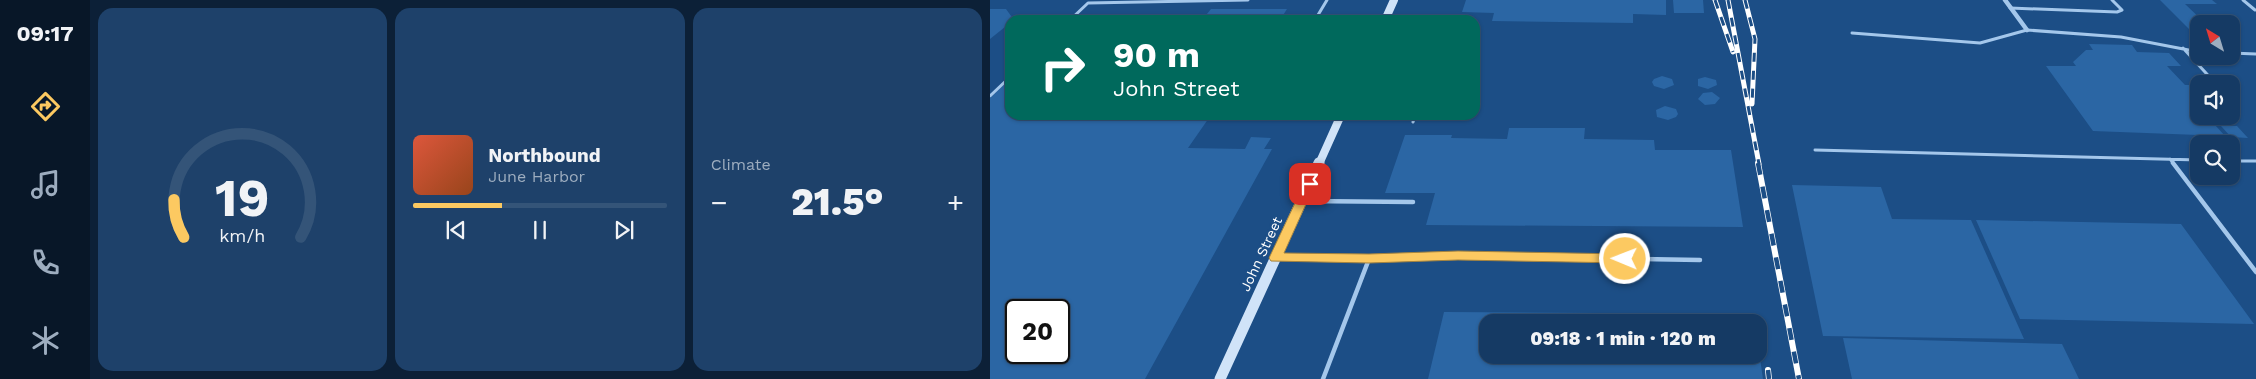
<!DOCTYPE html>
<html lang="en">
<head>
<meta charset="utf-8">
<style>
	body { margin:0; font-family:"Work Sans",sans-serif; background:#1e416a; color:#f1f3f6; height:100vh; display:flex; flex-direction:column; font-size:19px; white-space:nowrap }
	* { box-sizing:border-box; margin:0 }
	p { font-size:16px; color:#9dadbf }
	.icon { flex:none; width:28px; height:28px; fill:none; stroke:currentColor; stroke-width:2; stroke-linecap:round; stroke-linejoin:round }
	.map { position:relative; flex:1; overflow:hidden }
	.panel { display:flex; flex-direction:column; gap:8px; padding:8px; background:#0c2037; width:900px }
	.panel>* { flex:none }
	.banner { position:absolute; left:15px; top:15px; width:475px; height:105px; border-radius:15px; box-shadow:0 1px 4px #0004,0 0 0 1px #345478; background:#00695c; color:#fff; overflow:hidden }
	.needle { width:32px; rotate:322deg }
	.controls { position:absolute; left:1200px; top:15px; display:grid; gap:10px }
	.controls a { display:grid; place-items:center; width:50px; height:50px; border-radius:10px; background:#153a64; box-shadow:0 1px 4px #0004,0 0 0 1px #345478; font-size:25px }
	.speed { position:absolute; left:15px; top:299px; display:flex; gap:10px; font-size:25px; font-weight:700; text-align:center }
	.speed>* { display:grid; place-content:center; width:65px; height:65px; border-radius:50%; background:#153a64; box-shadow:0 1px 4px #0004,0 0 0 1px #345478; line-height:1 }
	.speed .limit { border:2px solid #111; border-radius:8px; background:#fff; color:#111 }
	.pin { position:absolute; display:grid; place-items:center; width:42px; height:42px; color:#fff; margin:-21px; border-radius:10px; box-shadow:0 2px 8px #0006 }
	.me { position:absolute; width:55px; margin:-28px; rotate:271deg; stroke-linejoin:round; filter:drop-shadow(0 0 4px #0008) }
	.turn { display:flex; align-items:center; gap:18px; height:105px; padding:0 25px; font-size:22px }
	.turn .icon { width:65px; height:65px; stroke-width:2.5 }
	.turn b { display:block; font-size:35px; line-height:42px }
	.big { font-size:38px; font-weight:800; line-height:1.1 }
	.panel .widget { flex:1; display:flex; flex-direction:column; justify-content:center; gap:8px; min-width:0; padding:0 18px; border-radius:15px; background:#1e416a }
	.panel .dial { align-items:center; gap:0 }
	.dial svg { height:130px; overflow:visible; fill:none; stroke:#345478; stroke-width:7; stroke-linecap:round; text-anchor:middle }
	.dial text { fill:#f1f3f6; stroke:none }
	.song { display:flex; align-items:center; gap:15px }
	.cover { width:60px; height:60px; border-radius:8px; background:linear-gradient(135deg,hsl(10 70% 55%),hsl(20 70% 35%)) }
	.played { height:5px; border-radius:2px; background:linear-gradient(90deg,#fcc961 35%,#345478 35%) }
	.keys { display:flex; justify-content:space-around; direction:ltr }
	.heat { display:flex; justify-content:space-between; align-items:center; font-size:28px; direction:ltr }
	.panel .tiles { flex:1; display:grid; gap:8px; grid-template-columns:repeat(3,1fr) }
	.trip { position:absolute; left:489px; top:314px; width:288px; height:50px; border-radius:15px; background:#153a64; box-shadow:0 1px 4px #0004,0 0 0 1px #345478; font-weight:800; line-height:50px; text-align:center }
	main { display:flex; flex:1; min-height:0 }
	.menu { display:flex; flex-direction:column; width:90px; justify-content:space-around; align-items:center; background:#081728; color:#9dadbf }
	.menu .icon { width:35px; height:35px }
	.menu .selected { color:#fcc961 }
	.menu b { font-size:22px; color:#f1f3f6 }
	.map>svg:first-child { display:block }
	.building { fill:#2b66a4; fill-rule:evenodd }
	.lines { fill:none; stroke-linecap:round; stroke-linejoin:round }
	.lane-far1 { stroke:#a4c7eb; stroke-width:3 }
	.lane { stroke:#a4c7eb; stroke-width:4.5 }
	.street { stroke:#a4c7eb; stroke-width:4.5 }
	.secondary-far1 { stroke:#d0e3f8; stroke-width:8 }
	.secondary { stroke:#d0e3f8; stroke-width:11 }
	.rail-far1-casing { stroke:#fff; stroke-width:5 }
	.rail-casing { stroke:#fff; stroke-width:6 }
	.rail-far1 { stroke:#1c4e86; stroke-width:3; stroke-dasharray:9; stroke-linecap:butt }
	.rail { stroke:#1c4e86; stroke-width:4.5; stroke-dasharray:12; stroke-linecap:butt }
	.route { fill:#fcc961; stroke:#a4833f }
	.labels { text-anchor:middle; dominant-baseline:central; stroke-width:5; stroke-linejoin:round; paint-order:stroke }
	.street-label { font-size:14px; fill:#fff; stroke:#1c4e86 }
</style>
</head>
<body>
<main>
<nav class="menu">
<b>09:17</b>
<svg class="icon selected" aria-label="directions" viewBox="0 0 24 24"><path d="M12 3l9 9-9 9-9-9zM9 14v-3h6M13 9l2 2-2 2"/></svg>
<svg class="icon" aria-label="music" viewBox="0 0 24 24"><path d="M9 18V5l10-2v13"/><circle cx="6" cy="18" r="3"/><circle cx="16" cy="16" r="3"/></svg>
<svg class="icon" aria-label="phone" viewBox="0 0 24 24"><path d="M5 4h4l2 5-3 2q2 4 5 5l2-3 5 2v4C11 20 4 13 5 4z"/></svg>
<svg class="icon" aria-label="climate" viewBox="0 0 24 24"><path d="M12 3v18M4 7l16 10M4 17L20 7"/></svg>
</nav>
<section class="panel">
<div class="tiles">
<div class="widget dial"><svg viewBox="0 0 100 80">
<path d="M14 69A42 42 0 1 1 86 69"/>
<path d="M14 69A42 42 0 0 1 8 46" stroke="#fcc961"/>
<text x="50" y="56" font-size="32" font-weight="700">19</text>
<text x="50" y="72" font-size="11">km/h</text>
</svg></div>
<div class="widget">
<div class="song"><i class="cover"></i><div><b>Northbound</b><p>June Harbor</p></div></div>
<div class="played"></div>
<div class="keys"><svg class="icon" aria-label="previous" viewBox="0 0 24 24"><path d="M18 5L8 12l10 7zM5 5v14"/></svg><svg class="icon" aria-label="pause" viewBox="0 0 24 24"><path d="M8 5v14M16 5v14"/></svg><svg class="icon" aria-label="next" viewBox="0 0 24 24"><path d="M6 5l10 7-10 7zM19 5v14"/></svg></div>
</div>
<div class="widget"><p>Climate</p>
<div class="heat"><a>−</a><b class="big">21.5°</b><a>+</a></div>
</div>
</div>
</section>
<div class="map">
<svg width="1266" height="379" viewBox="0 0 1266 379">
	<rect width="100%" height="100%" fill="#1c4e86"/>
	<path class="building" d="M 476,0 L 676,0 L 676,15 L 643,14 L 643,23 L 502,21 L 504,13 L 472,12 Z
		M 683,0 L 713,0 L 714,13 L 684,13 Z
		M 1170,0 L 1222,0 L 1227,4 L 1195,4 L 1216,24 L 1209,24 L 1209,34 L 1204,34 Z
		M 0,9 L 16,9 L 24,20 L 20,20 L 20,23 L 0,39 Z
		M 221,9 L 297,9 L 290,20 L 212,20 Z
		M 1099,44 L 1142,45 L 1147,52 L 1179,53 L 1191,66 L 1177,66 L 1195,85 L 1207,85 L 1209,87 L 1209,116 L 1224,116 L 1232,125 L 1225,125 L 1235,136 L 1103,131 L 1056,66 L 1086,66 L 1083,62 L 1096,50 L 1103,50 Z
		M 672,76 L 682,79 L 684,85 L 674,89 L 664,86 L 662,82 L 664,79 Z
		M 715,77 L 726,80 L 727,85 L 718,89 L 708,86 L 708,79 Z
		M 20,79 L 20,115 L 221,115 L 198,148 L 255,149 L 261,137 L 281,138 L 274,149 L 282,149 L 155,379 L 0,379 L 0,98 ZM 26,310 L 69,310 L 69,352 L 26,352 Z
		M 722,92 L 730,98 L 725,104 L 715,105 L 708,99 L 713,93 Z
		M 675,106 L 686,109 L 688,114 L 686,117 L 678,120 L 667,117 L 666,110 Z
		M 1231,126 L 1247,126 L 1258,138 L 1241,137 Z
		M 519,128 L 595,128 L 594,139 L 664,140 L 665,150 L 741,150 L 753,227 L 436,225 L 445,193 L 395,193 L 415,135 L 462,135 L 461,138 L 517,139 Z
		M 802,185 L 891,187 L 902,219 L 981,220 L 1034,339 L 833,336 Z
		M 986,220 L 1191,224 L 1264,324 L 1030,319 Z
		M 454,312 L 763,314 L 764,322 L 498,322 L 498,355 L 768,355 L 769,351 L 773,379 L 438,379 Z
		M 853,338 L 1072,344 L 1089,379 L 862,379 Z"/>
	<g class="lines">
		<path class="lane-far1" d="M 1253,0 L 1265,10
			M 1020,8 L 1127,12 L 1132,10 L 1122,0
			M 80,20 L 98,3 L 258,0
			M 325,20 L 337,0
			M 862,33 L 990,43 L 1037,30 L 1131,37 L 1209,52
			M 1193,48 L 1226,84
			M 1241,53 L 1266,54
			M 0,96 L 20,77
			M 423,122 L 425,115
			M 825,150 L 1209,160
			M 1180,159 L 1184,164
			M 1241,161 L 1266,161"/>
		<path class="lane" d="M 1183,163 L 1266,272
			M 314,201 L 423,202
			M 287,258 L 379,259 L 333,379
			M 379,259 L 468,256 L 710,260"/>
		<path class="street" d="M 1015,0 L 1037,30"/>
		<path class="secondary-far1" d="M 395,20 L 404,0
			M 329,164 L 351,115"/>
		<path class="secondary" d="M 230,379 L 329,163"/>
		<g class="rail-far1-casing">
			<path id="rail-far1" d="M 725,0 L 743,52
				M 738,0 L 769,164
				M 755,0 L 765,39 L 762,104"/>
		</g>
		<g class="rail-casing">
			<path id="rail" d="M 768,163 L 809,379
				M 778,370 L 779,379"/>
		</g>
		<use href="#rail-far1" class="rail-far1"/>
		<use href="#rail" class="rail"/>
	</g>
	<path class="route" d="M 320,180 L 325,184 L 294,253 L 379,254 L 468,251 L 635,254 L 640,255 L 642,259 L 640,262 L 635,263 L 468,260 L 379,263 L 281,261 L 279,258 L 314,184 Z"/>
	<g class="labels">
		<g class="street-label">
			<text transform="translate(271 254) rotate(-65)">John Street</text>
		</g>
	</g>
</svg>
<div class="controls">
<a><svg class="needle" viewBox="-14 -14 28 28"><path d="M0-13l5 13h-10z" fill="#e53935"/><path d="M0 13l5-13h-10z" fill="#9dadbf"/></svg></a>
<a><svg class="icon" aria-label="sound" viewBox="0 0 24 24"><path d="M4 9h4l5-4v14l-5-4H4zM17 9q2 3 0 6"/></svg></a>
<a><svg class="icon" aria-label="search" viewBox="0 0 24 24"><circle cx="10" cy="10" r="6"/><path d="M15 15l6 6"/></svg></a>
</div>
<div class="speed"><div class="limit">20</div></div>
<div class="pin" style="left:320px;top:184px;background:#d93025"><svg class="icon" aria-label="arrive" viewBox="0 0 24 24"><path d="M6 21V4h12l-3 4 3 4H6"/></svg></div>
<svg class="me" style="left:635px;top:259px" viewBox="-20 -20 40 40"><circle r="17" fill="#fcc961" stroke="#fff" stroke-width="3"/><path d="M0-11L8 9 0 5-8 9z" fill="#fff"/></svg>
<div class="trip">09:18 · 1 min · 120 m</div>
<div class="banner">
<div class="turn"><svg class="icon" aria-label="right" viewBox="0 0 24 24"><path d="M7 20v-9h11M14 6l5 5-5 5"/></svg><div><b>90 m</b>John Street</div></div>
</div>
</div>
</main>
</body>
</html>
